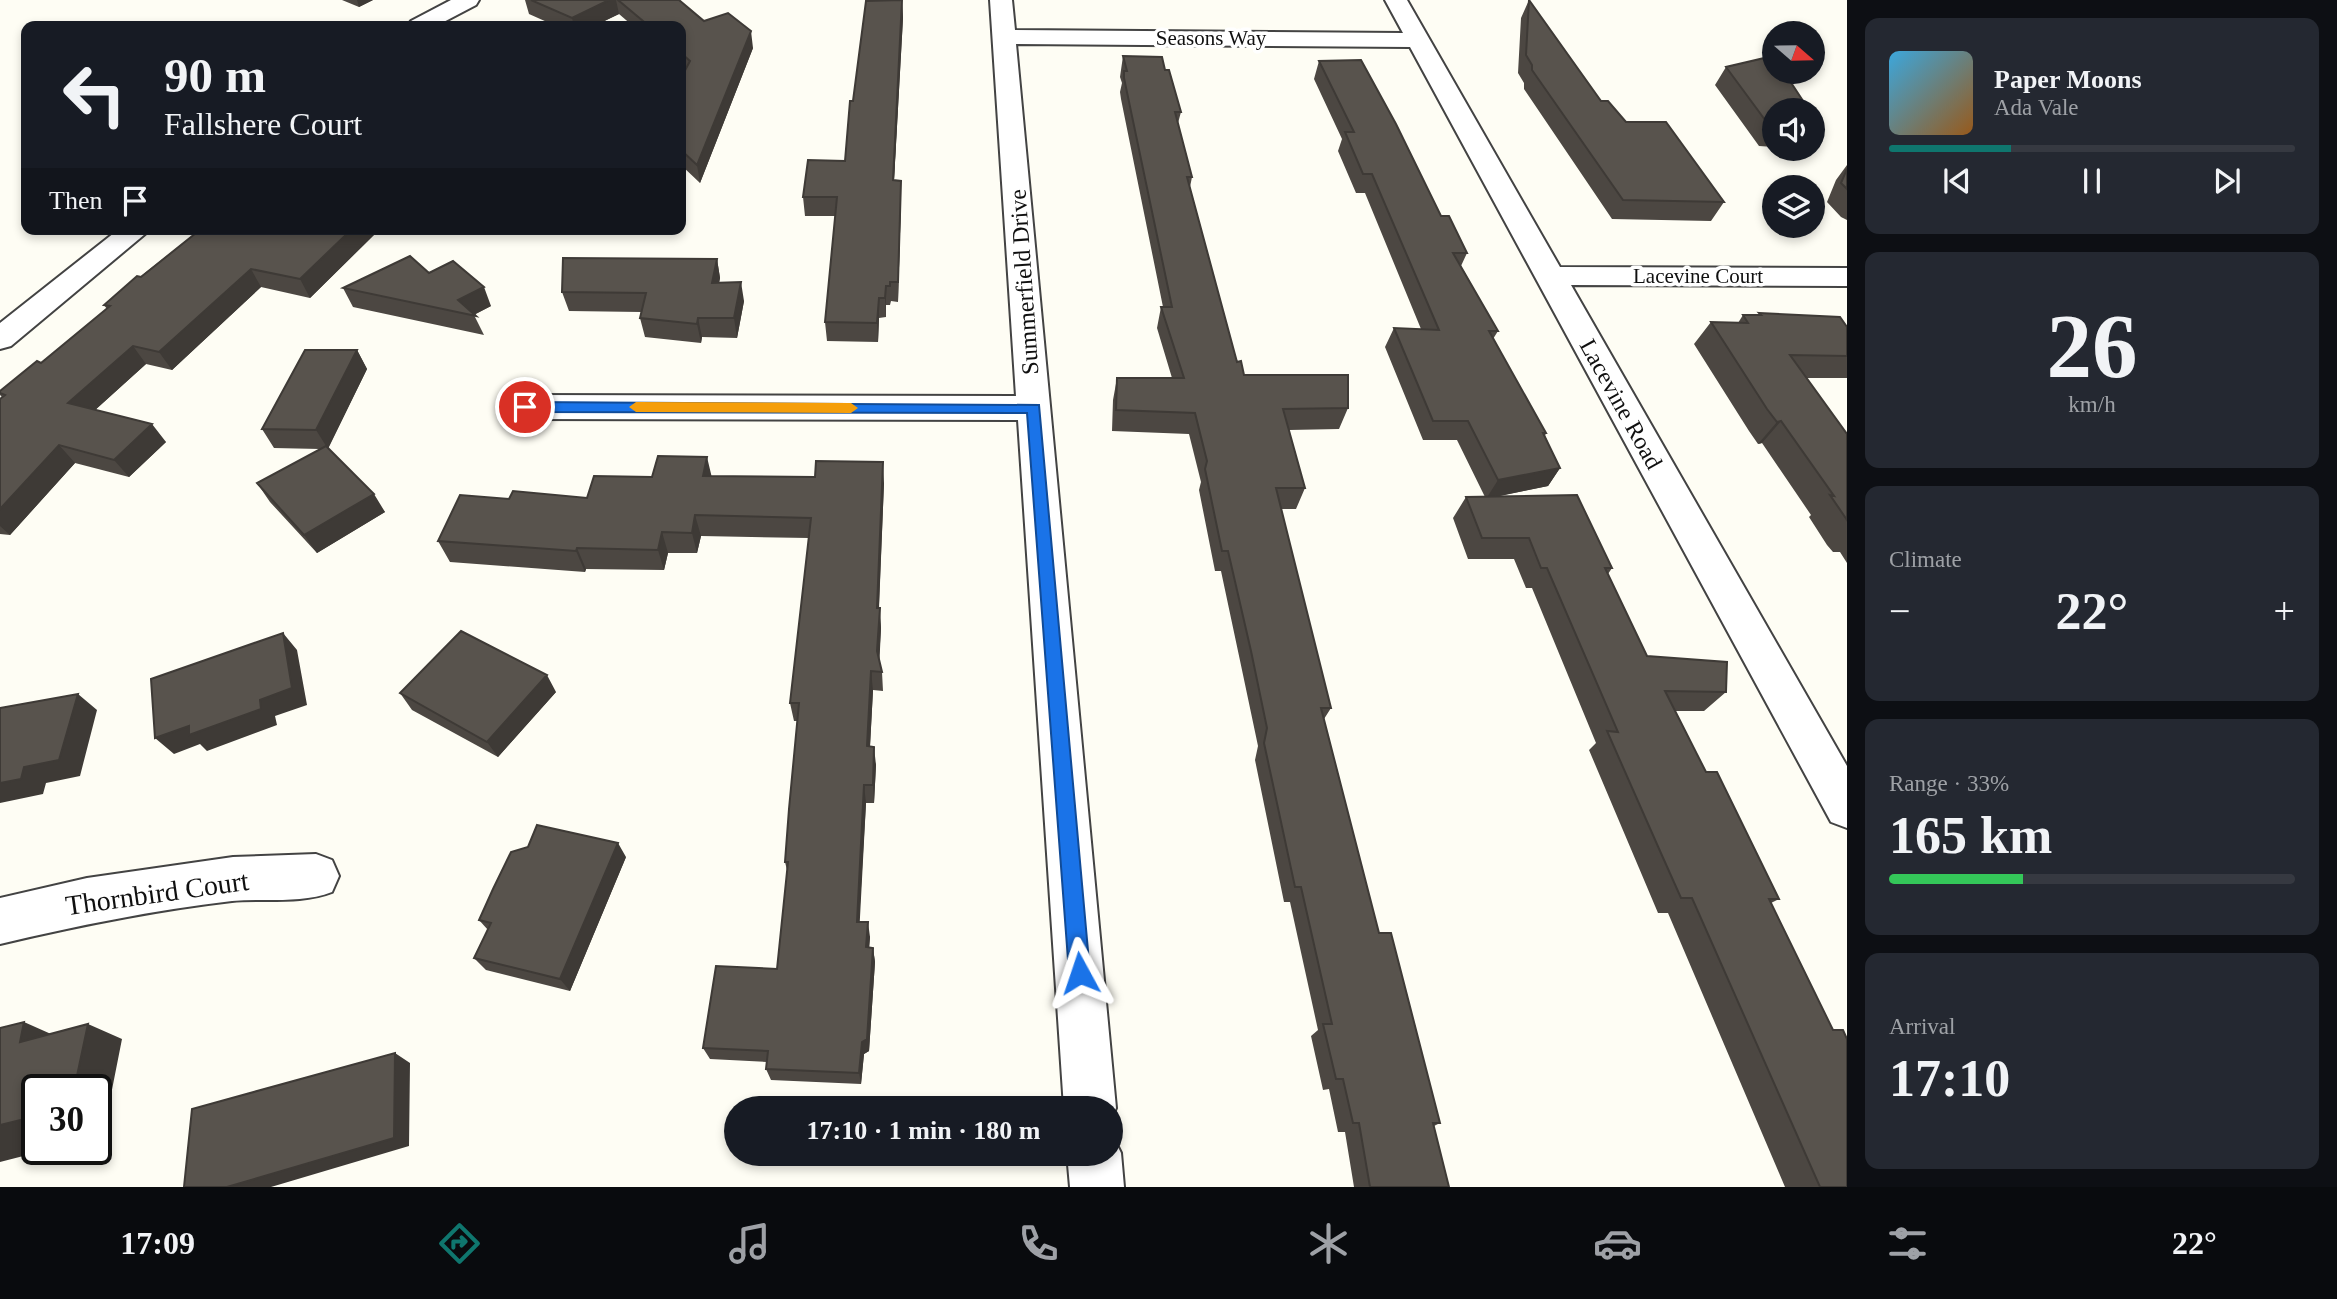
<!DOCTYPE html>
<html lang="en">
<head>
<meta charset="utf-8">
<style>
	body { margin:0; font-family:"Times New Roman",serif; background:#242831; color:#f1f3f6; height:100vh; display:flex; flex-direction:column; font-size:26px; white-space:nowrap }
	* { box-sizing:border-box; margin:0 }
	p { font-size:23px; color:#9ea1a6 }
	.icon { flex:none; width:38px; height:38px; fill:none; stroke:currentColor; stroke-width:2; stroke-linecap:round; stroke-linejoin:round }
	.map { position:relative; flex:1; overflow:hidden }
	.sheet { display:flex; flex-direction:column; gap:18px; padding:18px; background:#0d0f14; width:490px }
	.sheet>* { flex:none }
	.guide { position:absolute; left:21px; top:21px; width:665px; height:214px; border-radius:14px; box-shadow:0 4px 10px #0003; background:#171b24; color:#f1f3f6; overflow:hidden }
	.needle { width:46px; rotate:110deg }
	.buttons { position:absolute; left:1762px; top:21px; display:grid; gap:14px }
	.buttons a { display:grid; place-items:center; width:63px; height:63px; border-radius:50%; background:#171b24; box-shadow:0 4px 10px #0003; font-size:35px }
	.speed { position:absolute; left:21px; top:1074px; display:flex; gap:14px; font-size:35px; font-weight:700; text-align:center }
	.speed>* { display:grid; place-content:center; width:91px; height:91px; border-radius:50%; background:#171b24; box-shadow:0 4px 10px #0003; line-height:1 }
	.speed .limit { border:4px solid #111; border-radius:10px; background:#fff; color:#111 }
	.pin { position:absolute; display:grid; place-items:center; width:60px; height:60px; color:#fff; margin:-30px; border:4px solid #fff; border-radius:50%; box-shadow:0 2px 7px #0007 }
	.me { position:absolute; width:77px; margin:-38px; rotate:355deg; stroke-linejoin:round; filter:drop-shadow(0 0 5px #0008) }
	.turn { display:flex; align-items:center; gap:24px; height:147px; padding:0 28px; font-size:32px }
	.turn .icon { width:91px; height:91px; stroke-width:2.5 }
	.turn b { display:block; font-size:49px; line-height:60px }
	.then { display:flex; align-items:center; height:66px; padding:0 28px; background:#0003; gap:14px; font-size:26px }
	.big { font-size:52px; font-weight:600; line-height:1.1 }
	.sheet .tile { flex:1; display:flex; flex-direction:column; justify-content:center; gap:10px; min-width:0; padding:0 24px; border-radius:14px; background:#242831 }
	.sheet .dial { align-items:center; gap:0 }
	.dial b { font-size:91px; line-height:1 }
	.song { display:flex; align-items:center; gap:21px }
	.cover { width:84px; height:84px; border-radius:10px; background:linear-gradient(135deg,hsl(200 70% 55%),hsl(30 70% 35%)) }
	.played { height:7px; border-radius:4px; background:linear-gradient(90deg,#0f766e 30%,#363941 30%) }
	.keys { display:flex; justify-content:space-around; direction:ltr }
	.heat { display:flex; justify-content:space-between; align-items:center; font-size:38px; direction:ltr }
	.charge { height:10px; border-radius:5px; background:linear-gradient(90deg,#34c759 33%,#363941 0) }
	.trip { position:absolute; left:724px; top:1096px; width:399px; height:70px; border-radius:35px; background:#171b24; box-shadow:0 4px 10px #0003; font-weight:600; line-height:70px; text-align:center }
	.tab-bar { display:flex; height:112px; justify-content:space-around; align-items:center; background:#090b0e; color:#9ea1a6 }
	.tab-bar .icon { width:49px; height:49px }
	.tab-bar .on { color:#0f766e }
	.tab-bar b { font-size:32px; color:#f1f3f6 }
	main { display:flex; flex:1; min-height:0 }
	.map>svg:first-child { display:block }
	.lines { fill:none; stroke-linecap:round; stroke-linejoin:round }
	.minor-casing { stroke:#434343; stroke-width:4 }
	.minor { fill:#fff; fill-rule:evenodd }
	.wall { fill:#4c4742 }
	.shaded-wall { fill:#3e3a36 }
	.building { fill:#58534d; stroke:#3e3a36; stroke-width:2 }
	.route { fill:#1a73e8; stroke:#114b97; stroke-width:2 }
	.slow { fill:#f59e0b }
	.labels { text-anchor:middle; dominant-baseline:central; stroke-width:7; stroke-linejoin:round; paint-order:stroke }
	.far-street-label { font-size:21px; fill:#101010; stroke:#fff }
	.street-label { font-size:24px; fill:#101010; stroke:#fff }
	.near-street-label { font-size:28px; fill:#101010; stroke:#fff }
</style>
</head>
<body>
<main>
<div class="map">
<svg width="1847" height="1187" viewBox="0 0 1847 1187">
	<rect width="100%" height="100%" fill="#fefdf4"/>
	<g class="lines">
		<g class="minor-casing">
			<path id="minor" d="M 451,0 L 479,0 L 476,5 L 436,26 L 407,26 L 411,21 Z
				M 990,0 L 1012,0 L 1015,30 L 1403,33 L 1385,0 L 1407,0 L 1560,267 L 1847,268 L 1847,286 L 1571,285 L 1847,766 L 1847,828 L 1831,822 L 1410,47 L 1016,44 L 1116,1108 L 1111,1120 L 1111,1108 L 1064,1108 L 1018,420 L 525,419 L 513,415 L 508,407 L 513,399 L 525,395 L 1016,396 Z
				M 119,229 L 151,229 L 11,346 L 0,349 L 0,323 Z
				M 316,854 L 332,860 L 339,876 L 332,892 C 301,904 265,898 232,901 C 154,910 76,926 0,944 L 0,898 L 87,878 L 233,857 Z
				M 1111,1133 L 1121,1153 L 1124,1187 L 1070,1187 L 1067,1153 L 1111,1153 Z"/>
		</g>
		<use href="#minor" class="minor"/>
	</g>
	<path class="wall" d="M 342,0 L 373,0 L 359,7 Z
		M 525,0 L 679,0 L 704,21 L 753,48 L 700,183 L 681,165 L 681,78 L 685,71 L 681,68 L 681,26 L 633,26 L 619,14 L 594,26 L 556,26 L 529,14 Z
		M 902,0 L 903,18 L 894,180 L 901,200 L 898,302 L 891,301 L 890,305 L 886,305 L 886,317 L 879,318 L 878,342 L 827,341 L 825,322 L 835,216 L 805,216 L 803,197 L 845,161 L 853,101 Z
		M 1529,0 L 1601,101 L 1724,202 L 1711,221 L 1612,219 L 1524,89 L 1524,83 L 1518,73 L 1521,18 Z
		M 1123,56 L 1165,70 L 1181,112 L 1178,123 L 1192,177 L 1190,187 L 1237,362 L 1244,375 L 1348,408 L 1339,429 L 1289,430 L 1305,488 L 1296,509 L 1281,509 L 1331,708 L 1324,719 L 1379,933 L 1440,1123 L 1434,1126 L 1449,1187 L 1354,1187 L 1345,1132 L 1338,1132 L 1329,1089 L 1323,1090 L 1311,1036 L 1318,1030 L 1290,902 L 1284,902 L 1255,760 L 1258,746 L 1242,670 L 1221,571 L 1215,571 L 1199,490 L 1201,482 L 1189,434 L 1112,431 L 1113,400 L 1117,378 L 1172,378 L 1157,328 L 1161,307 L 1163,307 L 1121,99 L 1120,92 L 1122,83 L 1120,77 Z
		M 1319,61 L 1441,216 L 1467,253 L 1461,266 L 1498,331 L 1493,339 L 1546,433 L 1545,436 L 1560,468 L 1548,486 L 1498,496 L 1612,568 L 1608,574 L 1647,656 L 1726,692 L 1704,711 L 1675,711 L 1706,772 L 1779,899 L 1771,903 L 1847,1187 L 1785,1187 L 1668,913 L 1658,913 L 1639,868 L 1589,750 L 1596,743 L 1532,588 L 1526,588 L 1514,559 L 1468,559 L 1453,518 L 1466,497 L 1485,497 L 1457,440 L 1423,440 L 1385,347 L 1394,328 L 1421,329 L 1365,193 L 1356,193 L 1338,151 L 1342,139 L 1314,79 Z
		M 1726,67 L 1774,110 L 1774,147 L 1759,146 L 1715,85 Z
		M 1813,117 L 1822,131 L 1813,144 Z
		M 1847,165 L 1847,220 L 1841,217 L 1827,202 L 1836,180 Z
		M 201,229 L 380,229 L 310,298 L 261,287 L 172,370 L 146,364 L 95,410 L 166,442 L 129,477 L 75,463 L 10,535 L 0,534 L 0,399 L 2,397 L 0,395 L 0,391 L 41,363 L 107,309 L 104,305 Z
		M 717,259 L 720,278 L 719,283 L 744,301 L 737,338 L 702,337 L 701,343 L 645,337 L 640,318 L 641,312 L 569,311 L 562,292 Z
		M 429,273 L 491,306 L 474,315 L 484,335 L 353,307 L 343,288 Z
		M 1759,313 L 1847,327 L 1847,378 L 1806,378 L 1847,434 L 1847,563 L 1840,552 L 1833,552 L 1827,545 L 1809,517 L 1811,515 L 1762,443 L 1758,444 L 1749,431 L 1694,344 L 1711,322 L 1738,323 L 1743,315 L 1758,315 Z
		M 357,350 L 367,369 L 328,448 L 385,512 L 317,553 L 270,502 L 257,483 L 320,449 L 274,448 L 262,429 Z
		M 712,476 L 884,483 L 879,608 L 881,628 L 879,659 L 882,672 L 883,691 L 873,690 L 870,747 L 876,765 L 874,803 L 866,803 L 859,922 L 870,937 L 869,948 L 873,948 L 875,962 L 869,1051 L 864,1054 L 861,1084 L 771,1080 L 766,1069 L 767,1062 L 710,1059 L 703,1048 L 777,969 L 787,870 L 785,862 L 797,721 L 794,721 L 790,703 L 809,538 L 701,536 L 697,553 L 668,553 L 664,570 L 586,569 L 585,572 L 450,562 L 438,541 L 509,499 L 587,498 L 652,477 Z
		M 556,692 L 498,757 L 412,710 L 400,693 Z
		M 626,857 L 570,991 L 486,970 L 474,958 L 488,930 L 479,920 Z"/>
	<path class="shaded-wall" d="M 357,0 L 373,0 L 359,7 Z
		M 609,0 L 616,0 L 619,14 L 594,26 L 574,26 L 572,18 Z
		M 902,0 L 903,18 L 893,199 L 893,180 Z
		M 751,31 L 753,48 L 700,183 L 697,165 Z
		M 901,181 L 901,200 L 898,302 L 898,282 Z
		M 352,229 L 380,229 L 310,298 L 300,279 Z
		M 717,259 L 720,278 L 715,302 L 712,283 Z
		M 251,269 L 261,287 L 172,370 L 159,352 Z
		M 741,282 L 744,301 L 737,338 L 734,318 Z
		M 886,286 L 886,317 L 885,298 Z
		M 484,287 L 491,306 L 473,315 L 458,300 Z
		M 879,298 L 879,318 L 878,342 L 877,323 Z
		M 698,318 L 702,337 L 701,343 L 697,324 Z
		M 133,346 L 146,364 L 83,421 L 68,403 Z
		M 357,350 L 367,369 L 328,449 L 316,430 Z
		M 1781,421 L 1762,443 L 1758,444 L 1777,422 Z
		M 152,424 L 166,442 L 129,477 L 114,460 Z
		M 59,445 L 75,463 L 10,535 L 0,526 L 0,509 Z
		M 707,457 L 712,478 L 703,476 Z
		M 883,462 L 884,483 L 878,628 L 877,608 Z
		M 1560,468 L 1548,486 L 1486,499 L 1498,480 Z
		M 374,494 L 385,512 L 317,553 L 304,535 Z
		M 695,515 L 701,536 L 697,553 L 692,533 Z
		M 662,532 L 668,553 L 664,570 L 658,550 Z
		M 577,548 L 586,569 L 585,572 L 576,551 Z
		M 880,608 L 881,628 L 879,670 L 877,651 Z
		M 283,633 L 297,650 L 307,705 L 275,716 L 277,725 L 207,751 L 200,744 L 174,754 L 155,738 L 260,700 Z
		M 871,671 L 873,690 L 869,764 L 867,746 Z
		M 547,675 L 556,692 L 498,757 L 487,742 Z
		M 78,694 L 97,710 L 80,776 L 46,783 L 43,794 L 0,803 L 0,783 Z
		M 874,747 L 876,765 L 874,803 L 873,785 Z
		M 864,785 L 866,803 L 859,936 L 857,922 Z
		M 618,843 L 626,857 L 570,991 L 560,979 Z
		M 868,922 L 870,937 L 868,961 L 866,947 Z
		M 873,948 L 875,962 L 869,1051 L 864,1054 L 861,1084 L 859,1073 L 862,1042 Z
		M 24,1022 L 60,1038 L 20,1042 Z
		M 88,1024 L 122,1039 L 106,1120 L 96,1123 L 96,1090 L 74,1090 Z
		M 395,1053 L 410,1063 L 409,1146 L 271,1187 L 227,1187 Z
		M 37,1116 L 37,1145 L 35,1153 L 0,1162 L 0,1125 Z"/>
	<path class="building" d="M 531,0 L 609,0 L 572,18 Z
		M 618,0 L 679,0 L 704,21 L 728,13 L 751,31 L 697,165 L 681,150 L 681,78 L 690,61 L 681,53 L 681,26 L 649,26 Z
		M 902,0 L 893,180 L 901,181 L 898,282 L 890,282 L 890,286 L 886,286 L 885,298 L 879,298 L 877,323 L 825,322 L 837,197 L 803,197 L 808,160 L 845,161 L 850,101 L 853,101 L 866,1 Z
		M 1529,0 L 1601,101 L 1608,101 L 1626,122 L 1666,122 L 1724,202 L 1623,200 L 1532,70 L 1532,65 L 1526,55 Z
		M 1123,56 L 1162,57 L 1165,70 L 1169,70 L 1181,112 L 1175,112 L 1192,177 L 1187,177 L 1237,362 L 1241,361 L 1244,375 L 1348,375 L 1348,408 L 1283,409 L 1305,488 L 1276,488 L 1331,708 L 1321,708 L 1379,933 L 1391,933 L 1440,1123 L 1433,1123 L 1449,1187 L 1370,1187 L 1359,1123 L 1353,1123 L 1343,1079 L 1336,1079 L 1323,1024 L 1332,1024 L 1301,887 L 1295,887 L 1264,743 L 1267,728 L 1251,651 L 1228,551 L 1222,551 L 1205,469 L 1207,461 L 1195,413 L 1116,410 L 1117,378 L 1184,378 L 1161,307 L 1172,307 L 1124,78 L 1124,71 L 1127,71 Z
		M 1773,56 L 1774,58 L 1774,72 L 1784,72 L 1809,110 L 1774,110 L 1774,128 L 1771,128 L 1726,67 Z
		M 1361,60 L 1396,124 L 1441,216 L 1449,216 L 1467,253 L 1453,253 L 1498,331 L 1489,331 L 1546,433 L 1543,433 L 1560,468 L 1498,480 L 1468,421 L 1433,421 L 1394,328 L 1439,330 L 1372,174 L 1363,174 L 1345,132 L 1354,132 L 1319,61 Z
		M 1813,117 L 1822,131 L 1813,130 Z
		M 1847,169 L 1847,189 L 1841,183 Z
		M 201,229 L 352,229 L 300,279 L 251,269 L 159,352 L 133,346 L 68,403 L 152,424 L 114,460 L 59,445 L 0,509 L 0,399 L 5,395 L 0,393 L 0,391 L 37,361 L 41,363 L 110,306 L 104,305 L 137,276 L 141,277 Z
		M 410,256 L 429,273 L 453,261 L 484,287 L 458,300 L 476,316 L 343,288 Z
		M 563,258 L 717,259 L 712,283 L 741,282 L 734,318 L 698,318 L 697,324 L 640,318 L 646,293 L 562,292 Z
		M 1759,313 L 1840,317 L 1847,327 L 1847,356 L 1790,355 L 1847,434 L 1847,520 L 1830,495 L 1834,496 L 1781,421 L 1777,422 L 1767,409 L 1711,322 L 1748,323 L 1743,315 L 1761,315 Z
		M 305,350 L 357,350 L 316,430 L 262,429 Z
		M 326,446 L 374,494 L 304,535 L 257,483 Z
		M 658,456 L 707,457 L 703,476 L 815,477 L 816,461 L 883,462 L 877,608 L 880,608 L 877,651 L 882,672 L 871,671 L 867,746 L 874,747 L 873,785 L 864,785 L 857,922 L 868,922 L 866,947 L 873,948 L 867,1039 L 862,1042 L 859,1073 L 766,1069 L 768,1051 L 703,1048 L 716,966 L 777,969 L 788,862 L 785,862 L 789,809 L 799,703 L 790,703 L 811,518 L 695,515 L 692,533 L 662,532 L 658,550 L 577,548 L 576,551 L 438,541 L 460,495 L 509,499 L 513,491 L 587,498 L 594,476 L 652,477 Z
		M 1577,495 L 1612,568 L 1605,568 L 1647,656 L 1727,662 L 1726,692 L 1665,691 L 1706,772 L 1717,772 L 1779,899 L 1769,899 L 1833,1030 L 1843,1030 L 1847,1039 L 1847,1187 L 1820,1187 L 1692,898 L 1681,898 L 1660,851 L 1607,731 L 1618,732 L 1547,568 L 1541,568 L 1529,538 L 1482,538 L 1466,497 Z
		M 461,631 L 547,675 L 487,742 L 400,693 Z
		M 283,633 L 292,688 L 260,700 L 261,709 L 189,735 L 189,726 L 155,738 L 151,679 Z
		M 78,694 L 59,760 L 24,767 L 21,779 L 0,783 L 0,708 Z
		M 537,825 L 618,843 L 560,979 L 474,958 L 491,923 L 479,920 L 493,889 L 511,852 L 528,847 Z
		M 24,1022 L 20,1042 L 88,1024 L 74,1090 L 37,1090 L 37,1116 L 0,1125 L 0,1028 Z
		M 395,1053 L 394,1138 L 227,1187 L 184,1187 L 192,1109 Z"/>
	<path class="route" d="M 525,402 L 1039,405 L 1090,973 L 1087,980 L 1080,983 L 1072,980 L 1069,973 L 1027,413 L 525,412 L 518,407 Z"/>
	<path class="slow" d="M 636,402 L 851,403 L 858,408 L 851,413 L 636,412 L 629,407 Z"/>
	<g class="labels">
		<g class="far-street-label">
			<text x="1211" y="38">Seasons Way</text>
			<text x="1698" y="276">Lacevine Court</text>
		</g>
		<g class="street-label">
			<text transform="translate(1024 282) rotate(-94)">Summerfield Drive</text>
			<text transform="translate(1621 404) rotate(61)">Lacevine Road</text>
		</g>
		<g class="near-street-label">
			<text transform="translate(157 893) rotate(-8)">Thornbird Court</text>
		</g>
	</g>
</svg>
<div class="buttons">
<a><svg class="needle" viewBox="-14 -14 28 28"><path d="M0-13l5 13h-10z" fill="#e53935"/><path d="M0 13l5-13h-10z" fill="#9ea1a6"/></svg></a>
<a><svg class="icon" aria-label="sound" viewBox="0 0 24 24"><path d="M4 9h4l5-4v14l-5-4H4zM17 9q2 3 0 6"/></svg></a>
<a><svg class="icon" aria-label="layers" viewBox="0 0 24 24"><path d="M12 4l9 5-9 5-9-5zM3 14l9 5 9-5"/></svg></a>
</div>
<div class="speed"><div class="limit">30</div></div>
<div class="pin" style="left:525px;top:407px;background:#d93025"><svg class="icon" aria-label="arrive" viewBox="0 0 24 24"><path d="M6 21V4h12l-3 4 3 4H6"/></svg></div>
<svg class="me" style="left:1080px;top:973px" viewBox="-20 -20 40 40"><path d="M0-17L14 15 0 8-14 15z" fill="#1a73e8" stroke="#fff" stroke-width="4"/></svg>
<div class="trip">17:10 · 1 min · 180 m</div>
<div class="guide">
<div class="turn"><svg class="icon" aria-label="left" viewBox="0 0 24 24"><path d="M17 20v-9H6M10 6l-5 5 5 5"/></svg><div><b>90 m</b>Fallshere Court</div></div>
<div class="then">Then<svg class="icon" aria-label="arrive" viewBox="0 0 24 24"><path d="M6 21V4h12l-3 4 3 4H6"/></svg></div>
</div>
</div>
<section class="sheet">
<div class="tile">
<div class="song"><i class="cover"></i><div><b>Paper Moons</b><p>Ada Vale</p></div></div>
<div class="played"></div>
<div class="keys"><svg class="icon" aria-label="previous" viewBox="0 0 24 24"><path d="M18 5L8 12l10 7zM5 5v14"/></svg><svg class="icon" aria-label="pause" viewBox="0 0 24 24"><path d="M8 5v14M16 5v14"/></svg><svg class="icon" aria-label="next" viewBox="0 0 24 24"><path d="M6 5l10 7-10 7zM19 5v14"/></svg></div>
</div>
<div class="tile dial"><b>26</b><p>km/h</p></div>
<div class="tile"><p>Climate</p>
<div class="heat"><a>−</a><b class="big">22°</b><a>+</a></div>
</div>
<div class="tile"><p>Range · 33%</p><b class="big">165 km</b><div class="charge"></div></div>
<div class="tile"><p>Arrival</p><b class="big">17:10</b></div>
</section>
</main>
<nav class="tab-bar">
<b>17:09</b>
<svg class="icon on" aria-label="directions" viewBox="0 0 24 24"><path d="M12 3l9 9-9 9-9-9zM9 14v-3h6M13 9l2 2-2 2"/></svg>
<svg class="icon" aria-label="music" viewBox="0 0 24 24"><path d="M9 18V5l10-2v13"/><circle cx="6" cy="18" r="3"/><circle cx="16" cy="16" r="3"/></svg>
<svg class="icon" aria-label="phone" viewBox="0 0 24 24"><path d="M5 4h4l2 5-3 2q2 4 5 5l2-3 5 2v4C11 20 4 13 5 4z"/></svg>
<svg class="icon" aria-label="climate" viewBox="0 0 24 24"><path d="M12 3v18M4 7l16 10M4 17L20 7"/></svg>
<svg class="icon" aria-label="car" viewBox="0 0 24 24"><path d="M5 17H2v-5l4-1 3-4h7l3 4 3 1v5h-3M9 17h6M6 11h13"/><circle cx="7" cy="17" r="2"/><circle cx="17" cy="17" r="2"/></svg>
<svg class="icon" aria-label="filters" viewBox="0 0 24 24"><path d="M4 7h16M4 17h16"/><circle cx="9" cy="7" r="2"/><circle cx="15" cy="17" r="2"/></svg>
<b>22°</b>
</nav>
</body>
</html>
